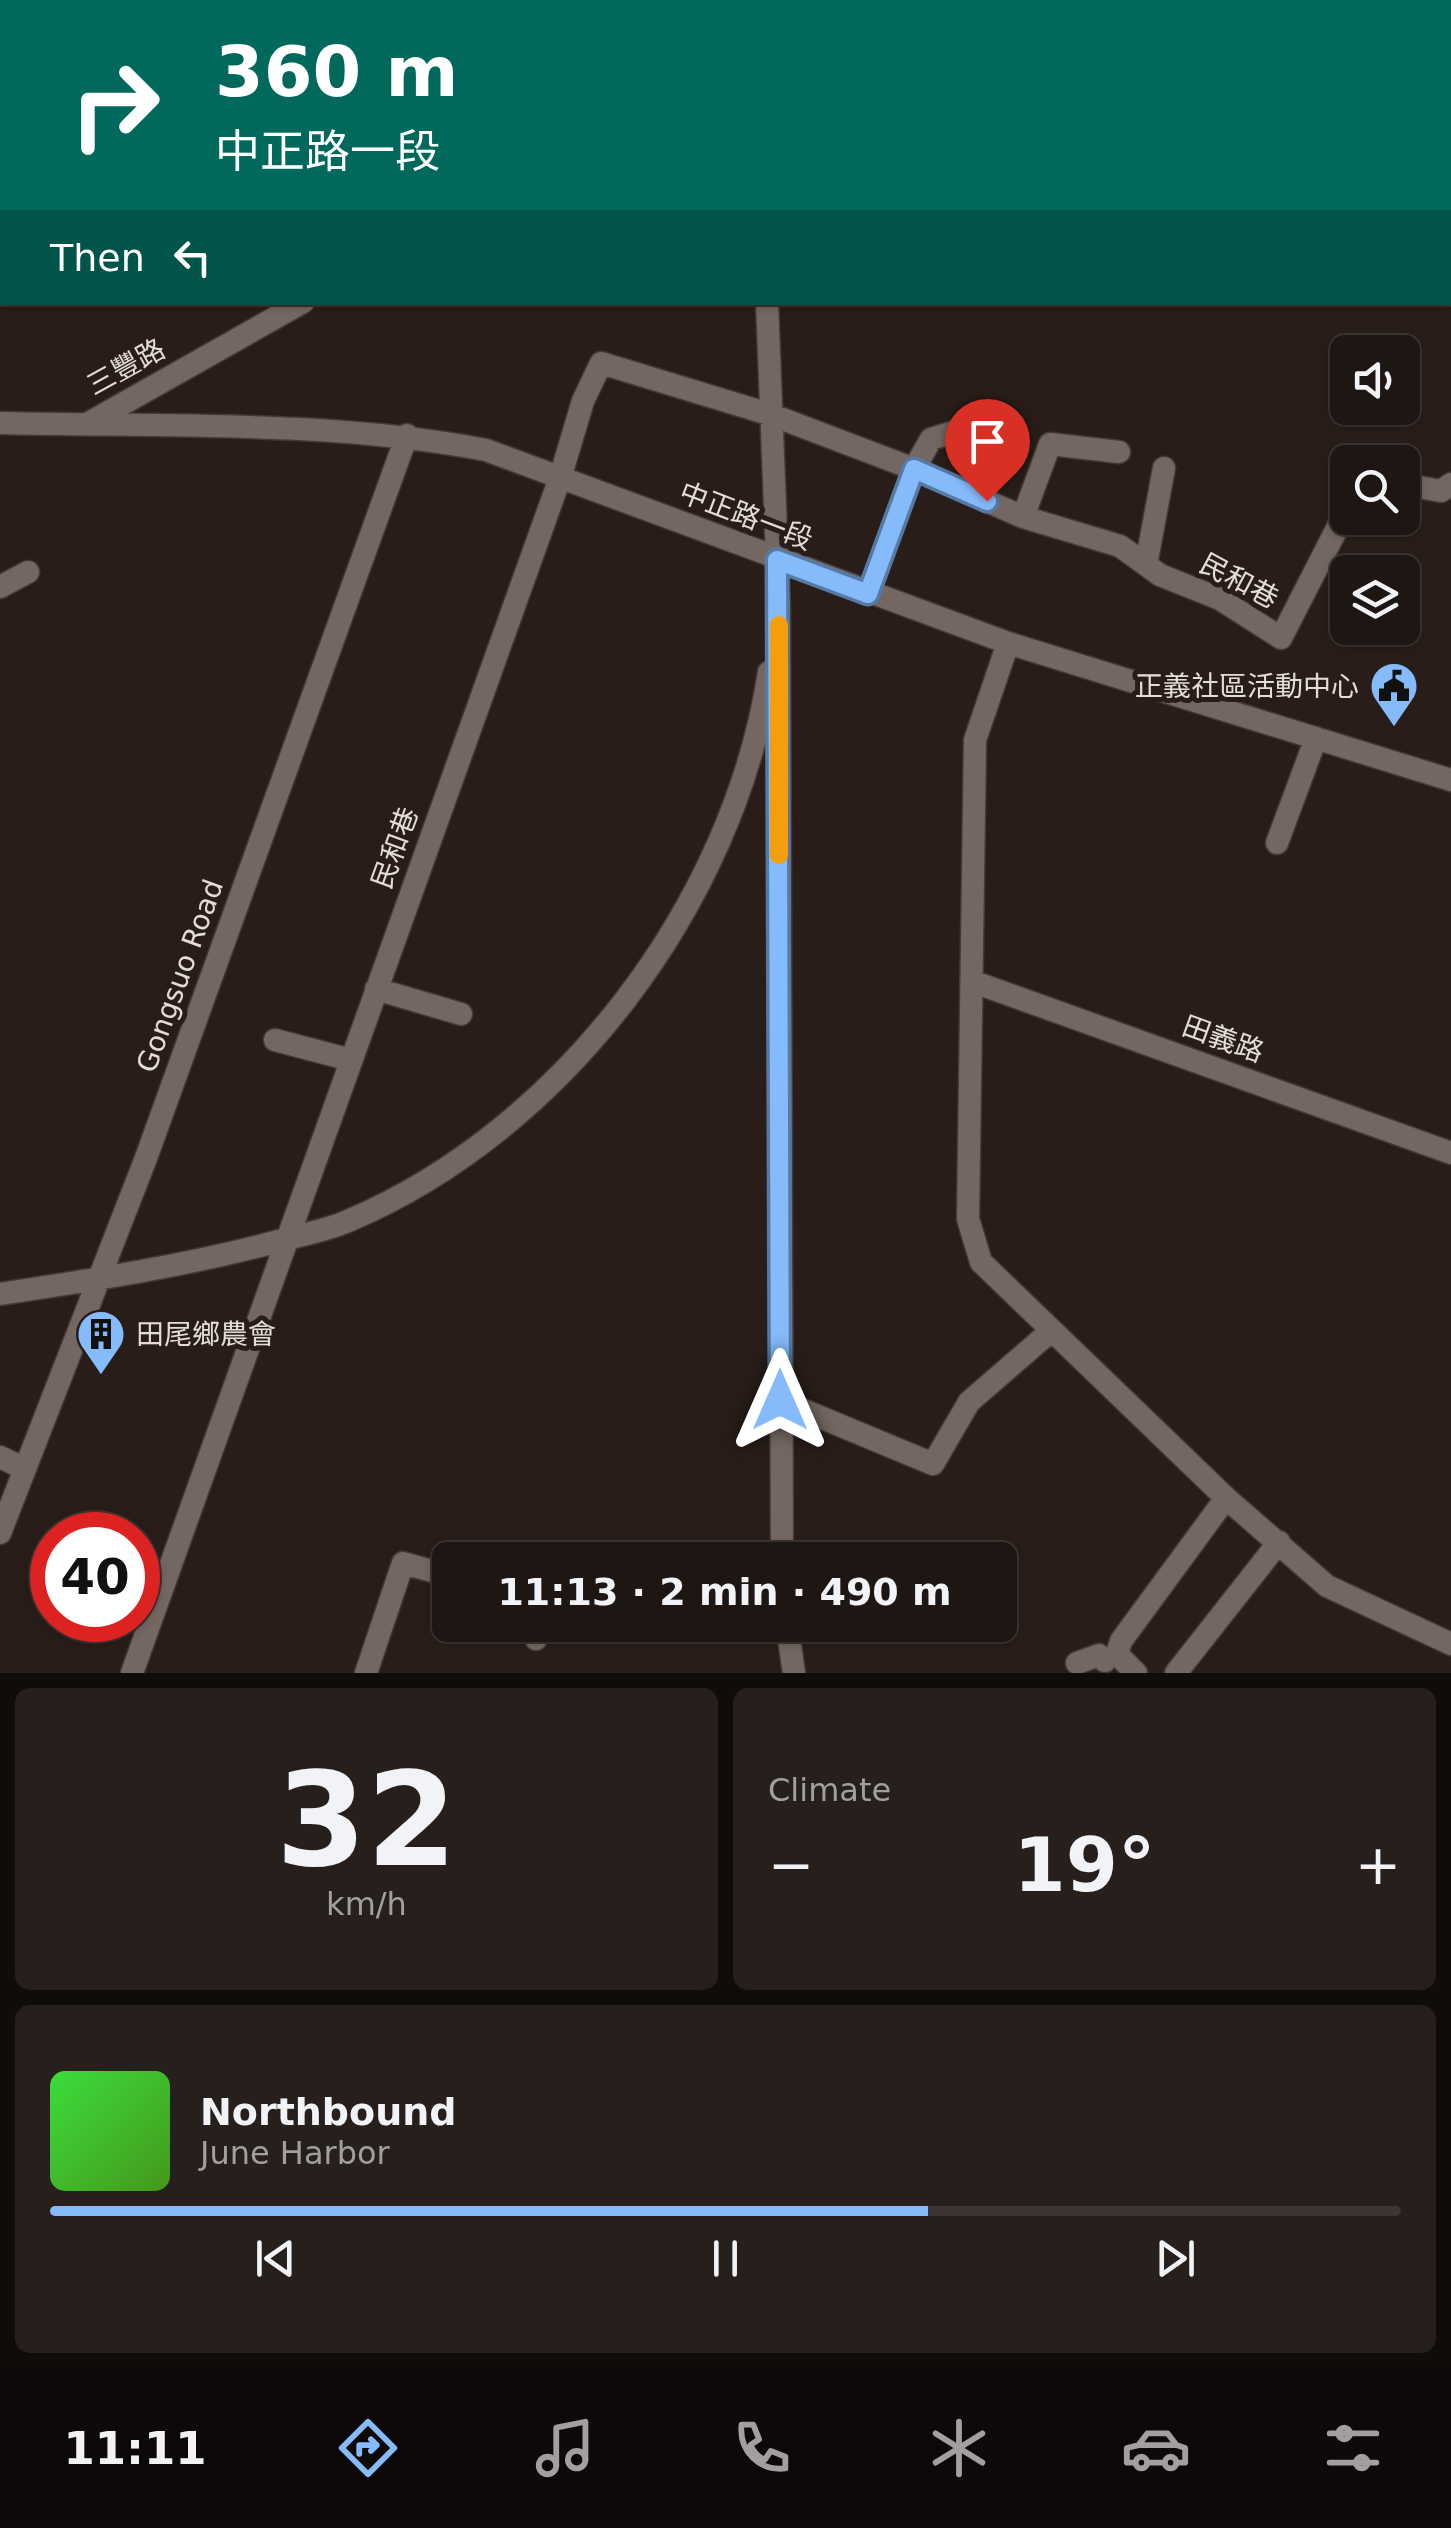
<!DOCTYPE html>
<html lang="en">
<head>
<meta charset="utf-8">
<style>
	body { margin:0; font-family:"DejaVu Sans","Noto Sans TC",sans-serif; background:#261f1c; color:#f1f3f6; height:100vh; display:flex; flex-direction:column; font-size:38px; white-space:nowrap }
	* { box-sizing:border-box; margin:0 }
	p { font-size:32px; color:#a19fa0 }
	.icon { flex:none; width:55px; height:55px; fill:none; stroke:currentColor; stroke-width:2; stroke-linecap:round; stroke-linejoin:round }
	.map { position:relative; height:1673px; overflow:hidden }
	.details { display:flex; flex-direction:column; gap:15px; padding:15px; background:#100c0a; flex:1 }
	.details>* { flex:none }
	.hud { position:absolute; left:0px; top:0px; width:1452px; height:305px; box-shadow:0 2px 8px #0004,0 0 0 2px #3c3533; background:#00695c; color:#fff; overflow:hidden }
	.controls { position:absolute; left:1330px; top:335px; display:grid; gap:20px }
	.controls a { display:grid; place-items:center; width:90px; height:90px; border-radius:15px; background:#1e1613; box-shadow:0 2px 8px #0004,0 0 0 2px #3c3533; font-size:50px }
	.speed { position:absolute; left:30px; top:1512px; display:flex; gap:20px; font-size:50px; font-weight:700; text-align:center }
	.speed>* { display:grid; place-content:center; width:130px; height:130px; border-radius:50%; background:#1e1613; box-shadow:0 2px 8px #0004,0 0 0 2px #3c3533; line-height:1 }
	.speed .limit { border:15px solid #d22; background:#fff; color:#111 }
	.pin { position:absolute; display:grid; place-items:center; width:85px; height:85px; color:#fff; margin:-102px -42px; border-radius:50% 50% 50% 0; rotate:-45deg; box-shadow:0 0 10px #0007 }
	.pin .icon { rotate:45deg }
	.me { position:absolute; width:110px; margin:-55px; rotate:0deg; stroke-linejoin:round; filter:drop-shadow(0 0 8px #0008) }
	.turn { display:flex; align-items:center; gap:35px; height:210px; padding:0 50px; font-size:45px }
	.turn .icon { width:130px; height:130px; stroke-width:2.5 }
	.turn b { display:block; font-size:70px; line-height:85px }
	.then { display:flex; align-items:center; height:95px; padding:0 50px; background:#0003; gap:20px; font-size:38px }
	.big { font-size:75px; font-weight:800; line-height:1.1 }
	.details .tile { flex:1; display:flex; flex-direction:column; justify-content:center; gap:15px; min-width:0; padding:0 35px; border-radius:15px; background:#261f1c }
	.details .dial { align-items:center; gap:0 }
	.dial b { font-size:130px; line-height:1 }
	.song { display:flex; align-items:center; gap:30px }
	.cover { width:120px; height:120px; border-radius:15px; background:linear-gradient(135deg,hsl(120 70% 55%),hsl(100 70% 35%)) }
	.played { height:10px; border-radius:5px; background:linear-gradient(90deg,#85bbfb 65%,#3c3533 65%) }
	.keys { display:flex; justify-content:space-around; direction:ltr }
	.heat { display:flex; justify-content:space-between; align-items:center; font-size:55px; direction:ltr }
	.details .tiles { flex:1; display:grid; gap:15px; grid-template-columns:1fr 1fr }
	.tile:last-child { grid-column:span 2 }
	.trip { position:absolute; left:432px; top:1542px; width:585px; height:100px; border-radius:15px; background:#1e1613; box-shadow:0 2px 8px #0004,0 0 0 2px #3c3533; font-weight:800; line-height:100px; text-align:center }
	.tab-bar { display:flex; height:160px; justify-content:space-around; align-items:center; background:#0c0908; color:#a19fa0 }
	.tab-bar .icon { width:70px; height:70px }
	.tab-bar .on { color:#85bbfb }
	.tab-bar b { font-size:45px; color:#f1f3f6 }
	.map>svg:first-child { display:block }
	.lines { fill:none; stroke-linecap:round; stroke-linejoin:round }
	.minor-casing { stroke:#433a38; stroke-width:25 }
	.minor { stroke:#746762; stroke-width:22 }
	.route-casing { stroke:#567aa3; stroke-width:25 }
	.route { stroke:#85bbfb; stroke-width:18 }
	.slow { stroke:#f59e0b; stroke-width:18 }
	.labels { text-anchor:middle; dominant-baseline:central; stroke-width:10; stroke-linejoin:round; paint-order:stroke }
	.street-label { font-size:28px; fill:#e4dcd9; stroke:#281d19 }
	.poi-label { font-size:28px; fill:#e4dcd9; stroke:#281d19; text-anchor:end }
</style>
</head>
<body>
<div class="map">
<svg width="1451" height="1673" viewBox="0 0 1451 1673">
	<rect width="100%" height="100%" fill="#281d19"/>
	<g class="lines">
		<g class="minor-casing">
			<path id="minor" d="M 138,0 L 140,2
				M 513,0 L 517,2
				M 653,0 L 658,2
				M 760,0 L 760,2
				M 1263,0 L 1278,2
				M 981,2 L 985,0
				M 1139,2 L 1146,0
				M 1450,32 L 1451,32
				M 767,302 L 779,609 L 782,1560
				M 0,423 C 163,427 326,420 486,450 L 1008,643 L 1451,780
				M 87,424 L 303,302
				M 1402,484 L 1441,491 L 1451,484
				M 1023,517 L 1050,444 L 1119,452
				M 1146,565 L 1164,468
				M 0,587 L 28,572
				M 868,594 L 914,469 L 931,439 L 960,430
				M 1008,643 L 975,740 L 968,1219 L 981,1262 L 1226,1498 L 1327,1586 L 1451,1644
				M 1277,843 L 1316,738
				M 974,982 L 1451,1153
				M 376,989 L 461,1014
				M 275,1040 L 351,1060
				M 0,1294 C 92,1280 185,1266 275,1242 C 299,1235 326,1231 348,1221 C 563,1130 734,903 769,672
				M 779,1400 L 933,1464 L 969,1402 L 1051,1331
				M 0,1457 L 25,1469
				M 0,1533 L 146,1158 L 407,435
				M 536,1625 L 536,1639
				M 787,1625 L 794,1673
				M 1077,1663 L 1099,1655 L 1105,1661
				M 132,1673 L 560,478 L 583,401 L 601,363 L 772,415 L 914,469 L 1023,517 L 1120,546 L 1160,575 L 1220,599 L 1281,638 L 1348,507
				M 366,1673 L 403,1563 L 450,1576
				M 1136,1673 L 1117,1654 L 1121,1641 L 1226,1498
				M 1176,1673 L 1279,1542"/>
		</g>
		<use href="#minor" class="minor"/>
	</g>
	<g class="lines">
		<g class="route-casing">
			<path id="route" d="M 780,1400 L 777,560 L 868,594 L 914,469 L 987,501"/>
		</g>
		<use href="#route" class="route"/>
		<path class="slow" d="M 779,625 L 779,855"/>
	</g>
	<defs>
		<g id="civic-pin" transform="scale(2.5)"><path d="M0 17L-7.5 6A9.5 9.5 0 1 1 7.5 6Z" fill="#85bbfb" stroke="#281d19"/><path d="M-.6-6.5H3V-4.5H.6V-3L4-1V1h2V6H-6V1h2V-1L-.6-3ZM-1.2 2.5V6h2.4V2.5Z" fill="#111"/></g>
		<g id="building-pin" transform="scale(2.5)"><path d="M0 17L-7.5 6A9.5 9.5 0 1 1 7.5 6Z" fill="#85bbfb" stroke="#281d19"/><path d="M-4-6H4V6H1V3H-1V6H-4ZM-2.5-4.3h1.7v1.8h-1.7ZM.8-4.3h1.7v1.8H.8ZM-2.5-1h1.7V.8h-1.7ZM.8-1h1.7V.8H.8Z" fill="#111"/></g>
	</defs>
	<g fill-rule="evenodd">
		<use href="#civic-pin" x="1394" y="686"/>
		<use href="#building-pin" x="101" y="1334"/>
	</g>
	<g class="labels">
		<g class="street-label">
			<text transform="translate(126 367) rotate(-29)">三豐路</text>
			<text transform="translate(746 516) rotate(21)">中正路一段</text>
			<text transform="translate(1239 581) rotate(28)">民和巷</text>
			<text transform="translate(395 848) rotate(-70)">民和巷</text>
			<text transform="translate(180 976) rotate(-70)">Gongsuo Road</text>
			<text transform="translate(1223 1039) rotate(20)">田義路</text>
		</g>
		<g class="poi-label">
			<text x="1359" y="686">正義社區活動中心</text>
			<text x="136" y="1334" text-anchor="start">田尾鄉農會</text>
		</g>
	</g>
</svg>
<div class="controls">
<a><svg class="icon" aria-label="sound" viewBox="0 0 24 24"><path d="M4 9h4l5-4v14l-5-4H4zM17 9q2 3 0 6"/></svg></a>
<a><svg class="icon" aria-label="search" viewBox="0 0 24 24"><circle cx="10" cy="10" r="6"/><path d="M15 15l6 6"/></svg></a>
<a><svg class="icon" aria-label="layers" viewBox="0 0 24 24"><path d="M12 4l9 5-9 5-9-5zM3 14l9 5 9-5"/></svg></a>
</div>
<div class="speed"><div class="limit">40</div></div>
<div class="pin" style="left:987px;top:501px;background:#d93025"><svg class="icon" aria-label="arrive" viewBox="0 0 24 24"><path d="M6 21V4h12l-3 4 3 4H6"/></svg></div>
<svg class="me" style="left:780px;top:1400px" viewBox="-20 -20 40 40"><path d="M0-17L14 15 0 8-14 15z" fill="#85bbfb" stroke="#fff" stroke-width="4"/></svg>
<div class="trip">11:13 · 2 min · 490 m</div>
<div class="hud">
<div class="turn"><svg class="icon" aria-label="right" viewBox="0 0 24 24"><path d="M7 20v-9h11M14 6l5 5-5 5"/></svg><div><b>360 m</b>中正路一段</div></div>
<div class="then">Then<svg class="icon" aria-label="left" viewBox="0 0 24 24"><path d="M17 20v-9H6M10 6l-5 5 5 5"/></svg></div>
</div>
</div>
<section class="details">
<div class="tiles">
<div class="tile dial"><b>32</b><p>km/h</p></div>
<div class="tile"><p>Climate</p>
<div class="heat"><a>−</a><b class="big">19°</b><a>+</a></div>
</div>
<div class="tile">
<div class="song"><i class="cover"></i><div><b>Northbound</b><p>June Harbor</p></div></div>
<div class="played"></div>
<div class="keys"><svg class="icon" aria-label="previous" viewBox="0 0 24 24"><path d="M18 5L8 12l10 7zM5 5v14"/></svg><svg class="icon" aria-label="pause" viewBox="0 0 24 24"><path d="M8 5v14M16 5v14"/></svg><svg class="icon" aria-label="next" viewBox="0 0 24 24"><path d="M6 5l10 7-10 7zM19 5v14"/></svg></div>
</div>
</div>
</section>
<nav class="tab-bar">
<b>11:11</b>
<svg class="icon on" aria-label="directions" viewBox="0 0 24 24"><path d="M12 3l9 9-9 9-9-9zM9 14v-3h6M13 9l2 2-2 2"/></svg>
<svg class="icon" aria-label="music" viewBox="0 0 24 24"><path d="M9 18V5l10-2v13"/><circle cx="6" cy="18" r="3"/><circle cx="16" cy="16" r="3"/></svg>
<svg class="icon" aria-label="phone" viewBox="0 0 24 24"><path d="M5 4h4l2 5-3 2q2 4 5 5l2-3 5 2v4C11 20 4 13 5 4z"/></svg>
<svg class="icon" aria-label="climate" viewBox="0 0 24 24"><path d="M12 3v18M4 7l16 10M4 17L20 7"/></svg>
<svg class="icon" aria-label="car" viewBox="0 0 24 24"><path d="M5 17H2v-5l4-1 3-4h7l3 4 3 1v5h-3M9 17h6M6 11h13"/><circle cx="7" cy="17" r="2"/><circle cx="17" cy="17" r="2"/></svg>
<svg class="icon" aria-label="filters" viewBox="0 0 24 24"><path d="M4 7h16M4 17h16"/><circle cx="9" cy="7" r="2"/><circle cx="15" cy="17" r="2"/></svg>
</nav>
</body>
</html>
